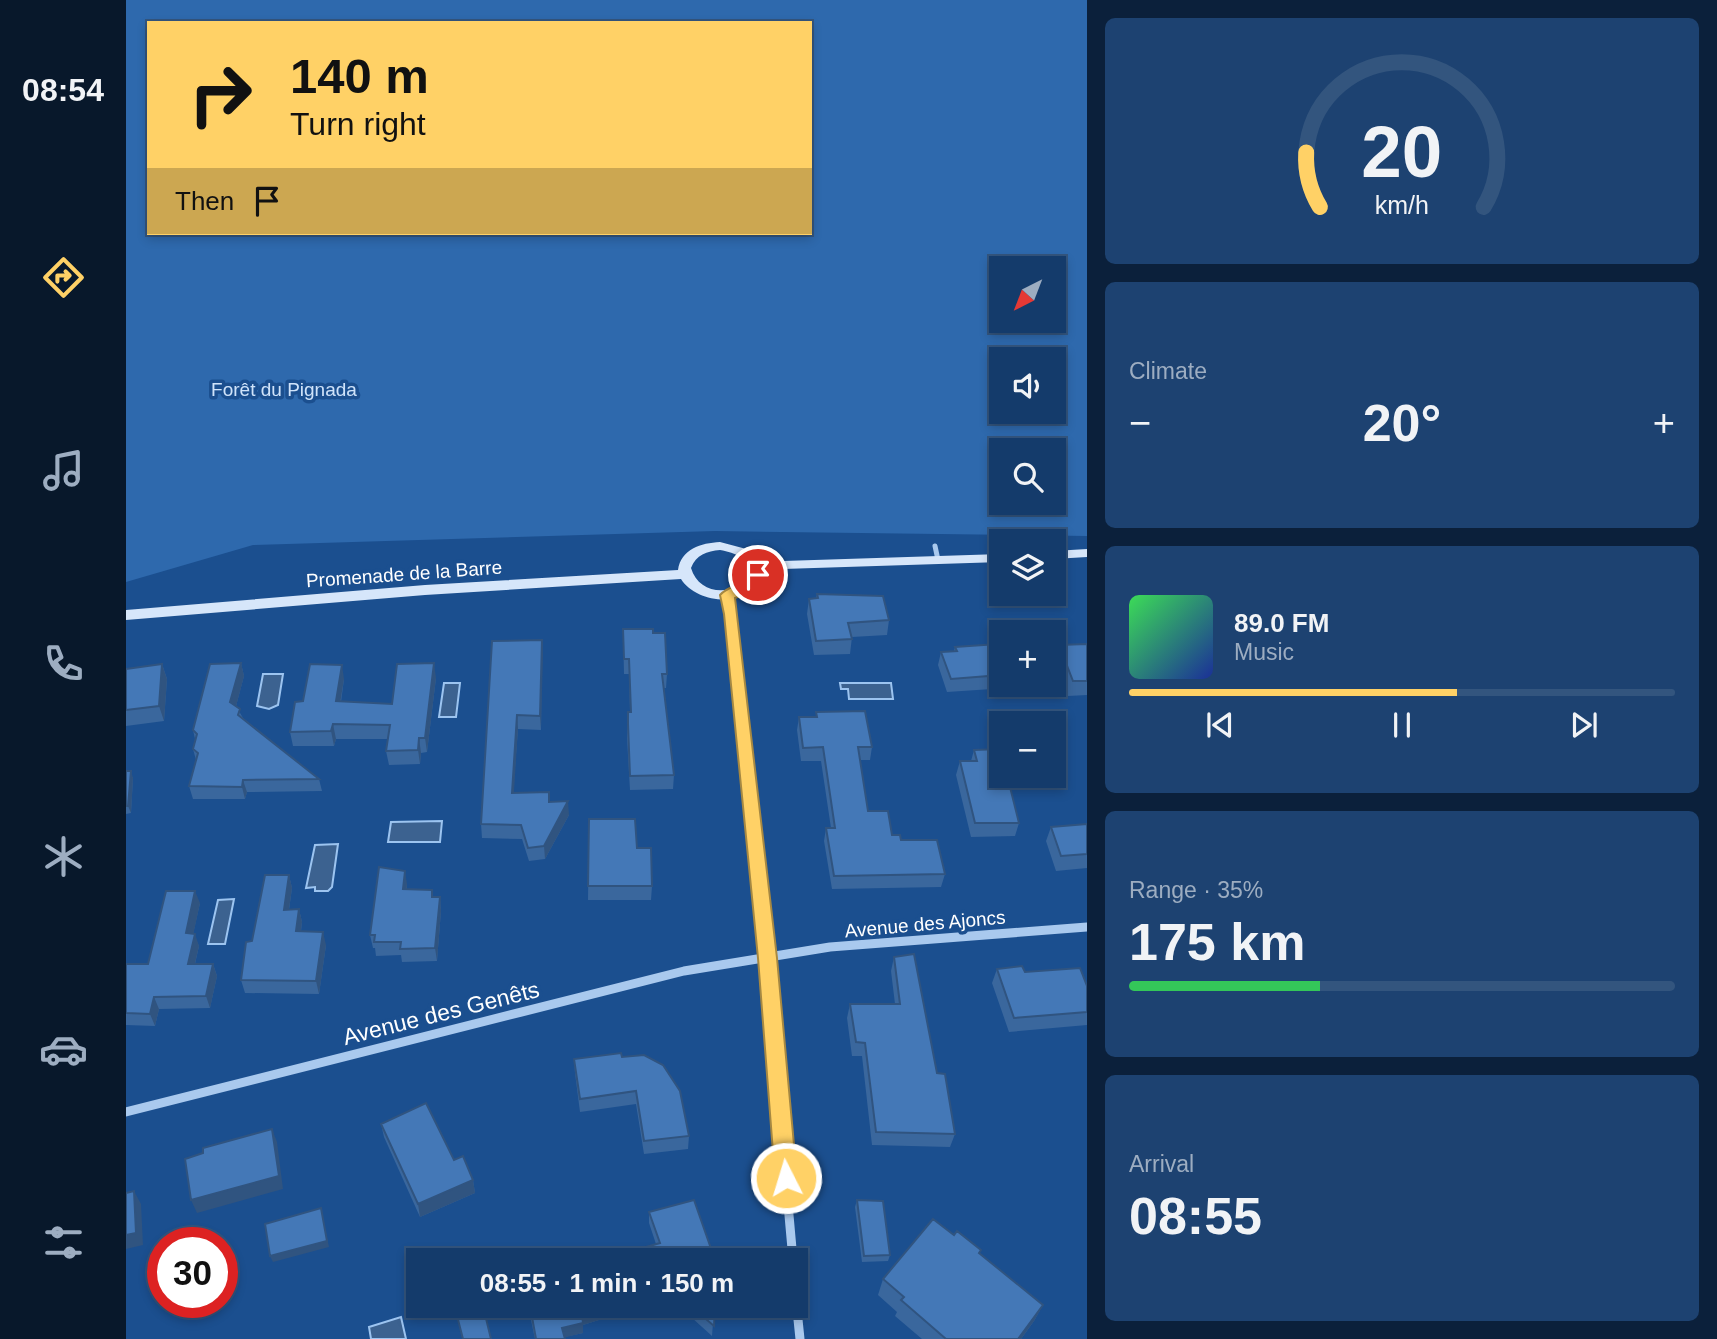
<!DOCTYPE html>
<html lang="en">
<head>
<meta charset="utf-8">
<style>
	body { margin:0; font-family:Helvetica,sans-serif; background:#1d4271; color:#f1f3f6; height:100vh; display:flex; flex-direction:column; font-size:26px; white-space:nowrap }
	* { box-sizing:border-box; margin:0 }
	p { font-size:23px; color:#9dadc1 }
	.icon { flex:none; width:38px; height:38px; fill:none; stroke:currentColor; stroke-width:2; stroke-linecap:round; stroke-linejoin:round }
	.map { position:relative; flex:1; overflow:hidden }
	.details { display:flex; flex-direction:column; gap:18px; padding:18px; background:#0b203b; width:630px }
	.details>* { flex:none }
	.hud { position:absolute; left:21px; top:21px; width:665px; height:214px; border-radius:0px; box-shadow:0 4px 10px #0003,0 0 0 2px #33557e; background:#ffd166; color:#111; overflow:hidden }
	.needle { width:46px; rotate:222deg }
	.controls { position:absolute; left:863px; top:256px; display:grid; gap:14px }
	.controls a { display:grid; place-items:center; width:77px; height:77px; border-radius:0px; background:#143b6b; box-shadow:0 4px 10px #0003,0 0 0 2px #33557e; font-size:35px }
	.speed { position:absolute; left:21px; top:1227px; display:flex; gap:14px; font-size:35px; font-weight:700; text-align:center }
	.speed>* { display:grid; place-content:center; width:91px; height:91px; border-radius:50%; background:#143b6b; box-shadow:0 4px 10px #0003,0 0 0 2px #33557e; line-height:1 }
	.speed .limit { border:10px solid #d22; background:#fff; color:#111 }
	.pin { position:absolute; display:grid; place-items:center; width:60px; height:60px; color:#fff; margin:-30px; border:4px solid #fff; border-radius:50%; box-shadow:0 2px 7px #0007 }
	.me { position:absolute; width:77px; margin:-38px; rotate:355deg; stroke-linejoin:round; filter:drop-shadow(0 0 5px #0008) }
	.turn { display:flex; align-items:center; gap:24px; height:147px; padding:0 28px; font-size:32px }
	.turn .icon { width:91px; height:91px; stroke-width:2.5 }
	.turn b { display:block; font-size:49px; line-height:60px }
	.then { display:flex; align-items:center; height:66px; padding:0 28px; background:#0003; gap:14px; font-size:26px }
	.big { font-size:52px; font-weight:600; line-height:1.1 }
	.details .tile { flex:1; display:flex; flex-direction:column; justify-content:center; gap:10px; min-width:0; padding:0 24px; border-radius:10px; background:#1d4271 }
	.details .dial { align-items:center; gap:0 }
	.dial svg { height:182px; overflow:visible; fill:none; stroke:#33557e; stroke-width:7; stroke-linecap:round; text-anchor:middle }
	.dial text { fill:#f1f3f6; stroke:none }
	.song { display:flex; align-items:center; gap:21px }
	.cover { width:84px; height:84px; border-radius:10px; background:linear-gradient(135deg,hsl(130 70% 55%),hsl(230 70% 35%)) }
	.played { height:7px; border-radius:4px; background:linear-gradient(90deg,#ffd166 60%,#33557e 60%) }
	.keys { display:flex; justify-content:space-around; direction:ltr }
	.heat { display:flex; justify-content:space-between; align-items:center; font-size:38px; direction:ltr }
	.charge { height:10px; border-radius:5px; background:linear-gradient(90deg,#34c759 35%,#33557e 0) }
	.trip { position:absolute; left:280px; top:1248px; width:402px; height:70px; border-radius:0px; background:#143b6b; box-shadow:0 4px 10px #0003,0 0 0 2px #33557e; font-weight:600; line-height:70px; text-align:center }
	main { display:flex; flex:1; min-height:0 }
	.tab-bar { display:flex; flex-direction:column; width:126px; justify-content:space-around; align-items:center; background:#08182b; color:#9dadc1 }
	.tab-bar .icon { width:49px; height:49px }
	.tab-bar .on { color:#ffd166 }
	.tab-bar b { font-size:32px; color:#f1f3f6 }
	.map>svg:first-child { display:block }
	.green { fill:#2e69ad; fill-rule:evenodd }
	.water { fill:#3c6290; stroke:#9cc4f0; stroke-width:2 }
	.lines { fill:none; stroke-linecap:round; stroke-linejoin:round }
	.service { stroke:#a9c9ee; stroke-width:5 }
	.minor-far1 { stroke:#a9c9ee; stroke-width:7 }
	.minor { stroke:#a9c9ee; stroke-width:9 }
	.secondary { fill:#d6e6fa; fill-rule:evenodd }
	.wall { fill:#3a679d }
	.shaded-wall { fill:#305480 }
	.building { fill:#4478b7; stroke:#305480; stroke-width:2 }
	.route { fill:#ffd166; stroke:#a68842; stroke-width:2 }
	.labels { text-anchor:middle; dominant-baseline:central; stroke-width:7; stroke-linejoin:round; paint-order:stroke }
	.park-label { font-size:19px; fill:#cfe3fa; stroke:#1b4f8f }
	.street-label { font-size:19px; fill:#fff; stroke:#1b4f8f }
	.near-street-label { font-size:23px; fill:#fff; stroke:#1b4f8f }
</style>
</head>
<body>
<main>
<nav class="tab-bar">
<b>08:54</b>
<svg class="icon on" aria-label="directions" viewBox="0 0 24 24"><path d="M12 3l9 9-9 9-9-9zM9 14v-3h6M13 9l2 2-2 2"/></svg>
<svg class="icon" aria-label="music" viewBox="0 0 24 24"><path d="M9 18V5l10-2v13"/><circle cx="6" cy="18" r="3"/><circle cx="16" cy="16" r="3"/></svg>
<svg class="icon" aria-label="phone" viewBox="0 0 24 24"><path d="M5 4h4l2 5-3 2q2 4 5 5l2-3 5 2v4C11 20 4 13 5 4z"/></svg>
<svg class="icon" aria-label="climate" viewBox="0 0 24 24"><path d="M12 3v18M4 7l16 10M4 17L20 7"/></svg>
<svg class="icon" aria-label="car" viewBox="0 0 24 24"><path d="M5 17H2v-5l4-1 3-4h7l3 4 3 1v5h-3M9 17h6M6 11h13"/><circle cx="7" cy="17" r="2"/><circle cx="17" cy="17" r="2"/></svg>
<svg class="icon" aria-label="filters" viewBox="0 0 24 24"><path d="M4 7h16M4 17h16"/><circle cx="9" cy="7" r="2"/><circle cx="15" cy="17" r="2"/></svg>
</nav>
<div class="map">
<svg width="961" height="1339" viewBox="0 0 961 1339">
	<rect width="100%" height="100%" fill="#1b4f8f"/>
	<path class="green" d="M 0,0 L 961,0 L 961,536 L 589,531 L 127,545 L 0,582 ZM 23,23 L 684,23 L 684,233 L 23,233 ZM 875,268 L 928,268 L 928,320 L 875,320 ZM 875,359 L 928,359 L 928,411 L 875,411 ZM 875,450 L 928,450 L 928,502 L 875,502 Z"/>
	<path class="water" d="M 137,674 L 157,674 L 152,705 L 143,709 L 131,706 Z
		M 318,683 L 334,683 L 330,717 L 313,717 Z
		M 714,683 L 765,683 L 767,699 L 723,699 L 722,689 L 715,689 Z
		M 316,821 L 314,842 L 262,842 L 265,822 Z
		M 212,844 L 206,887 L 202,891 L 189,891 L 189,887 L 180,888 L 189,845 Z
		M 108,899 L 99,944 L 82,944 L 92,900 Z
		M 275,1317 L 280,1339 L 245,1339 L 243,1327 Z"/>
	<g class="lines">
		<path class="service" d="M 809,546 L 812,560"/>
		<path class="minor-far1" d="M 601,595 L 606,614 L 633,880"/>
		<path class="minor" d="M 633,879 L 667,1260
			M 0,1112 L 558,971 L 704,947 L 961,927
			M 670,1300 L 674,1339"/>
		<path class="secondary" d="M 594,542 L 624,550 L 636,564 L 657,561 L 875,554 L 875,562 L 657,569 L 638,572 C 630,609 572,606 555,579 L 299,595 L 0,620 L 0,610 L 299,585 L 552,570 C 555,549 575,543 594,542 ZM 594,550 C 610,553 623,558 625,575 C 609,597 573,596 565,568 C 570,555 581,551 594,550 Z
			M 961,549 L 961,557 L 928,559 L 928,551 Z"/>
	</g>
	<path class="wall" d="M 691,594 L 763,620 L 761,635 L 726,637 L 724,654 L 688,655 L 681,614 L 683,599 L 690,598 Z
		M 497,629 L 527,633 L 541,674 L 540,688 L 538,688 L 548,775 L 547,789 L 504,790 L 501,738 L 502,712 L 504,712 L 503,674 L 498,674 Z
		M 416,640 L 415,730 L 392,729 L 387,793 L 423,792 L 424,802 L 443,815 L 419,859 L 403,861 L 396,839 L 356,838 L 355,824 Z
		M 961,644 L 961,695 L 942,696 L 929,660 L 933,645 Z
		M 829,647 L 875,651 L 875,684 L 882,684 L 881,688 L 821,692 L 812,665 L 815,652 L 828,651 Z
		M 115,663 L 118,676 L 110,706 L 117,718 L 193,779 L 196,791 L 121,792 L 119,799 L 67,799 L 63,786 L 70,760 L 67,749 L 69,739 L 67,730 Z
		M 36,664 L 41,679 L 38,721 L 0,726 L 0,669 Z
		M 310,678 L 301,752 L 295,753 L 294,764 L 263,765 L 260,751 L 262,739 L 210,739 L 208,746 L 167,746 L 164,732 L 177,701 L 218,679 L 215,702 L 266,704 Z
		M 690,712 L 746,747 L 744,760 L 734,760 L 742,811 L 766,835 L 775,840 L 819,874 L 815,887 L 706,889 L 698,841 L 700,828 L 705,828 L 695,761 L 675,761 L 671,730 L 673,717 L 690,717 Z
		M 848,750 L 893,823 L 889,836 L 845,837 L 830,775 L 834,761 L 845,761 Z
		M 0,771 L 7,778 L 5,813 L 0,814 Z
		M 463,819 L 526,886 L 525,900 L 462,900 Z
		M 961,824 L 961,868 L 930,871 L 920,841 L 925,827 Z
		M 163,875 L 166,888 L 163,910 L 173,909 L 176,922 L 175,931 L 200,945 L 193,994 L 119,993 L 115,980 L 126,941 Z
		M 281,884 L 281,889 L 307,897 L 314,897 L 315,911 L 311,961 L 276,962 L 275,955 L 250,956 L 249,948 L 247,948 L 244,935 Z
		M 74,903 L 67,934 L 73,946 L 69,964 L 87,964 L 91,976 L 84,1008 L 33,1009 L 29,1026 L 0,1025 L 0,964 L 22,964 Z
		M 768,957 L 811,1073 L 829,1134 L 824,1147 L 746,1145 L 736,1056 L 726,1056 L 721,1018 L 724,1004 L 769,1004 L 765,971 Z
		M 871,969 L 899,972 L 961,986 L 961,1025 L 883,1032 L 866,983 Z
		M 496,1057 L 563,1136 L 562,1149 L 518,1154 L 510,1104 L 454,1112 L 449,1073 L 448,1059 Z
		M 255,1124 L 328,1160 L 347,1180 L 349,1193 L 294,1217 L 258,1137 Z
		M 731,1200 L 764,1255 L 762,1261 L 736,1262 L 729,1207 Z
		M 523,1212 L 589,1260 L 478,1259 L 530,1244 L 523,1223 Z
		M 854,1254 L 917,1305 L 908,1321 L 895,1339 L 796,1339 L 769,1316 L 771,1312 L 752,1295 L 757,1279 Z
		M 402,1306 L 492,1306 L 492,1314 L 457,1325 L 457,1333 L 438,1337 L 439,1339 L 409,1339 Z
		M 550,1306 L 600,1306 L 588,1310 L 586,1336 L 565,1317 L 555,1320 Z"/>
	<path class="shaded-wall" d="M 416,640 L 417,654 L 415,730 L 414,716 Z
		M 115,663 L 118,676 L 108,714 L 104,702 Z
		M 308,663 L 310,678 L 301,752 L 299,738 Z
		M 36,664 L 41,679 L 38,721 L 33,706 Z
		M 216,665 L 218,679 L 212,716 L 210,701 Z
		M 391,715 L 392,729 L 387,807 L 386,793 Z
		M 207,724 L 210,739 L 208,746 L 205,731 Z
		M 293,738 L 295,753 L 294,764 L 292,750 Z
		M 5,771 L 7,778 L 5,813 L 2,806 Z
		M 117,780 L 121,792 L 119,799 L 116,787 Z
		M 442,801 L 443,815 L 419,859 L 418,846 Z
		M 279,871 L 281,884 L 280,903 L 277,889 Z
		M 163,875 L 166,888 L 161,923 L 158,910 Z
		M 69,891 L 74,903 L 65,945 L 60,933 Z
		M 314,897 L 315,911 L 311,961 L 309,948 Z
		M 173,909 L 176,922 L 173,944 L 170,931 Z
		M 197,932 L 200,945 L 193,994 L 190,981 Z
		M 69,934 L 73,946 L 66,976 L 62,964 Z
		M 87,964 L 91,976 L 84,1008 L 80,996 Z
		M 28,997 L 33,1009 L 29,1026 L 24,1014 Z
		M 146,1129 L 151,1142 L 157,1189 L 71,1213 L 65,1200 Z
		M 347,1180 L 349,1193 L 294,1217 L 292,1204 Z
		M 8,1191 L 15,1204 L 17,1245 L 0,1249 L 0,1235 Z
		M 195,1208 L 203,1247 L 147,1262 L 144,1256 Z
		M 917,1305 L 908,1321 L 895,1339 L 892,1339 Z
		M 488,1306 L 492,1306 L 492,1314 L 457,1325 L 457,1333 L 436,1338 L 436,1328 L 456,1315 Z
		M 588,1306 L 600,1306 L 588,1310 Z
		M 566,1307 L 565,1317 L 555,1320 L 556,1310 Z
		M 329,1308 L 330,1314 L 319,1318 L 318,1312 Z"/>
	<path class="building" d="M 691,594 L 757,596 L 763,620 L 722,623 L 726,639 L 690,641 L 683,599 L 692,598 Z
		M 497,629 L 527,629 L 527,633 L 539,633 L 541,674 L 536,674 L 548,775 L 504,776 L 502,724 L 502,712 L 505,712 L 503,659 L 498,659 Z
		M 416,640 L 414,716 L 391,715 L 386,793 L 423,792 L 423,802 L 442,801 L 418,846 L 402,848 L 395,825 L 355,824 L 366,641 Z
		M 872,644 L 875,651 L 875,675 L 825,679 L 815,652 L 831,651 L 829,647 Z
		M 961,644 L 961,681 L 947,681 L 933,645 Z
		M 115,663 L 104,702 L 114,709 L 112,715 L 193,779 L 117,780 L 116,787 L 63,786 L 72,753 L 67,749 L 71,734 L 67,730 L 84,664 Z
		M 308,663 L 299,738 L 293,738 L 292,750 L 260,751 L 264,725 L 207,724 L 205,731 L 164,732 L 169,702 L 177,701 L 184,664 L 216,665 L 210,701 L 266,704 L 271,664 Z
		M 36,664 L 33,706 L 0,710 L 0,669 Z
		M 739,711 L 746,747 L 732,747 L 742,811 L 762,811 L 766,835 L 774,835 L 775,840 L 811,840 L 819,874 L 708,876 L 700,828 L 709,828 L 697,747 L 677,748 L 673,717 L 691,717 L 690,712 Z
		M 874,749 L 875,775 L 881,775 L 893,823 L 849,823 L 834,761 L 851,761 L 848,750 Z
		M 0,771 L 5,771 L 2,806 L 0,806 Z
		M 463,819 L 509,819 L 511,848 L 525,848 L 526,886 L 462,886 Z
		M 961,824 L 961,854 L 935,856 L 925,827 Z
		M 253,867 L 279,871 L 277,889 L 306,890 L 306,897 L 314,897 L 309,948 L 274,949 L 275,942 L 248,942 L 249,935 L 244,935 Z
		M 139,875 L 163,875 L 158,910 L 173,909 L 170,931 L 197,932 L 190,981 L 115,980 L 120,942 L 126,941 Z
		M 40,891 L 69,891 L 60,933 L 69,934 L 62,964 L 87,964 L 80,996 L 28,997 L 24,1014 L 0,1013 L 0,964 L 22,964 Z
		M 788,954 L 811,1073 L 819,1074 L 829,1134 L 750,1132 L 739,1043 L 730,1042 L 724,1004 L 774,1004 L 768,957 Z
		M 896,966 L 899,972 L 954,968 L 961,986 L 961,1012 L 888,1018 L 871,969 Z
		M 495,1053 L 496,1057 L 518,1055 L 537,1065 L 554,1091 L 563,1136 L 518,1141 L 510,1091 L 454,1099 L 448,1059 Z
		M 300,1103 L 328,1160 L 337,1156 L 347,1180 L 292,1204 L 255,1124 Z
		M 146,1129 L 153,1176 L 65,1200 L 59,1159 L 77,1153 L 77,1148 Z
		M 8,1191 L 10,1233 L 0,1235 L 0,1193 Z
		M 568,1200 L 589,1260 L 453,1260 L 477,1253 L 478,1259 L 534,1243 L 523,1212 Z
		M 731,1200 L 757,1201 L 764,1255 L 738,1256 Z
		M 195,1208 L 201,1241 L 144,1256 L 139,1224 Z
		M 807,1219 L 828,1235 L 831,1231 L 855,1250 L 853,1253 L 917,1305 L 892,1339 L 820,1339 L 775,1300 L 778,1297 L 757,1279 Z
		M 342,1247 L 346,1260 L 305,1260 L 305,1259 Z
		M 316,1306 L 357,1306 L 365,1339 L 337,1339 L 329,1308 L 318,1312 Z
		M 404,1306 L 488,1306 L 456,1315 L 457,1323 L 436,1328 L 439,1339 L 410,1339 Z
		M 554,1306 L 589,1306 L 588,1326 L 566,1307 L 556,1310 Z"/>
	<path class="route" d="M 632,570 L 639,575 L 630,590 L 609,598 L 651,958 L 671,1178 L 667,1185 L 660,1188 L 652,1185 L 649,1178 L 632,958 L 598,614 L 594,595 C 605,583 615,590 627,571 Z"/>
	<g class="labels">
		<g class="park-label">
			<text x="158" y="389">Forêt du Pignada</text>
		</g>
		<g class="street-label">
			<text transform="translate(278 574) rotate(-4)">Promenade de la Barre</text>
			<text transform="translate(799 924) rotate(-5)">Avenue des Ajoncs</text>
		</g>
		<g class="near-street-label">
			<text transform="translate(315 1013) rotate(-14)">Avenue des Genêts</text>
		</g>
	</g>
</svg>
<div class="controls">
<a><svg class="needle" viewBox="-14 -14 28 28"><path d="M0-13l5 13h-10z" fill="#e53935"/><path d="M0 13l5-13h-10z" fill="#9dadc1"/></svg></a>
<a><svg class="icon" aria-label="sound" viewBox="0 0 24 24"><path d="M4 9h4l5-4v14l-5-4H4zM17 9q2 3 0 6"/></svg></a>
<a><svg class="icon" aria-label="search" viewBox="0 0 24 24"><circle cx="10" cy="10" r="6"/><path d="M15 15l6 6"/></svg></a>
<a><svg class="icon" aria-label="layers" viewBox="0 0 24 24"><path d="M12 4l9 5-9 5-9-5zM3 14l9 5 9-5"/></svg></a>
<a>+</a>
<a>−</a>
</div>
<div class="speed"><div class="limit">30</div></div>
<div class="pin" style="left:632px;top:575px;background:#d93025"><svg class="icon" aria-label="arrive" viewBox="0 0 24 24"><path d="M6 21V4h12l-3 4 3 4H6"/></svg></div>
<svg class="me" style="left:660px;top:1178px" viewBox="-20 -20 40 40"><circle r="17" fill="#ffd166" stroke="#fff" stroke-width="3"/><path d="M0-11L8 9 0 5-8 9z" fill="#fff"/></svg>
<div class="trip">08:55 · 1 min · 150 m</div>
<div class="hud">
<div class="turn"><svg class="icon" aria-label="right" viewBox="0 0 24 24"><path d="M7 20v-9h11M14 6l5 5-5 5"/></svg><div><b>140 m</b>Turn right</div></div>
<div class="then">Then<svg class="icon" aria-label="arrive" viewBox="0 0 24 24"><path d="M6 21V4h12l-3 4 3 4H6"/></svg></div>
</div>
</div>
<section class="details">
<div class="tile dial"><svg viewBox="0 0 100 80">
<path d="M14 69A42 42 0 1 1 86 69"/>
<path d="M14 69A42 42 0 0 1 8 45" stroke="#ffd166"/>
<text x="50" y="56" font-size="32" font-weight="700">20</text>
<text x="50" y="72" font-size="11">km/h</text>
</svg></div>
<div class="tile"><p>Climate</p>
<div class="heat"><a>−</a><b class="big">20°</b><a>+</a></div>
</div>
<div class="tile">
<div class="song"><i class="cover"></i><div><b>89.0 FM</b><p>Music</p></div></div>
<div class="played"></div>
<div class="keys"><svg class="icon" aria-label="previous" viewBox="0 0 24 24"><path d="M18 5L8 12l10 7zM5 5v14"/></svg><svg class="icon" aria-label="pause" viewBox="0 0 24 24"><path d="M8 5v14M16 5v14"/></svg><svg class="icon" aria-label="next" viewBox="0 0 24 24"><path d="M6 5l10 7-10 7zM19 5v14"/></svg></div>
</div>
<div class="tile"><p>Range · 35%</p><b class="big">175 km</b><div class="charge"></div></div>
<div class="tile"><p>Arrival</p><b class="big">08:55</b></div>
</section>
</main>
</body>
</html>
